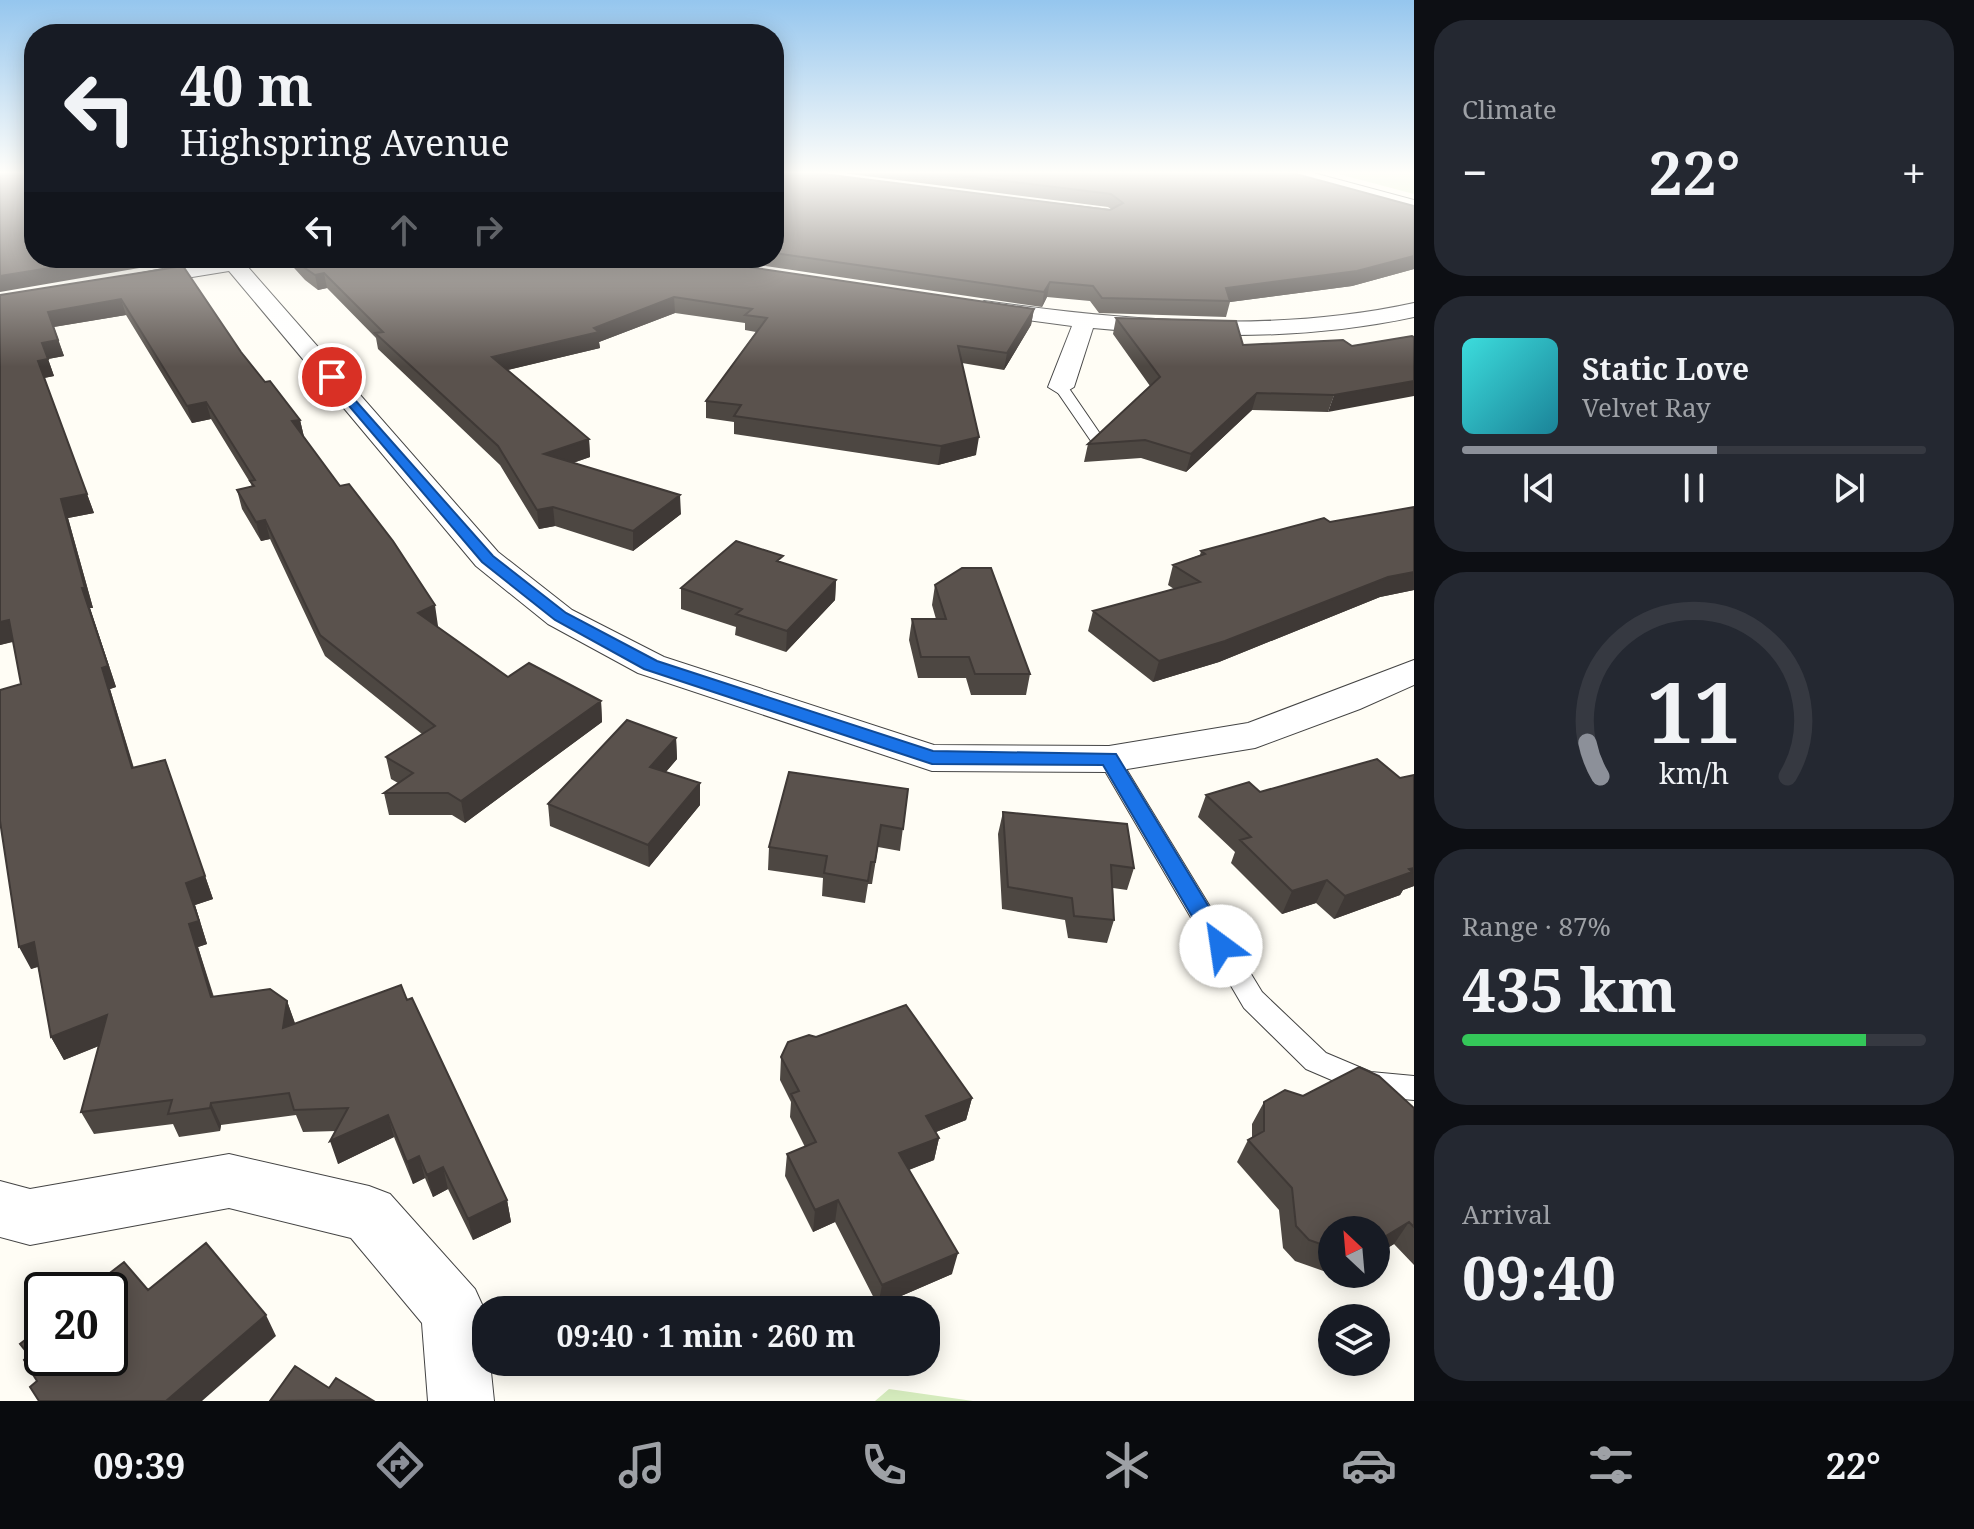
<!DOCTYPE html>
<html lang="en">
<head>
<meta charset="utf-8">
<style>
	body { margin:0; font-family:"Noto Serif",serif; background:#242831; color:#f1f3f6; height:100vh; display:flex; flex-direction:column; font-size:30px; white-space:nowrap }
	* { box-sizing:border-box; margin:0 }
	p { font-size:26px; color:#9ea1a6 }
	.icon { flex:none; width:44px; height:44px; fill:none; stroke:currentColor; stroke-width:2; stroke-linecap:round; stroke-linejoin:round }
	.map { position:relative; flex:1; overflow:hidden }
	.sheet { display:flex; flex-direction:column; gap:20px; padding:20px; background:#0d0f14; width:560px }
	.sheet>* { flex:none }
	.hud { position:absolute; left:24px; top:24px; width:760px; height:244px; border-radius:32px; box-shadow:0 4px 20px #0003; background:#171b24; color:#f1f3f6; overflow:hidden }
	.needle { width:52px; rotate:334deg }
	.fabs { position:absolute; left:1318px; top:1216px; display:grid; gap:16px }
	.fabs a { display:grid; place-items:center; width:72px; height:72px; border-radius:50%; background:#171b24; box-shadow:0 4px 20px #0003; font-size:40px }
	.speed { position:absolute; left:24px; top:1272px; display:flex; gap:16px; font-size:40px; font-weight:700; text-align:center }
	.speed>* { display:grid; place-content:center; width:104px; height:104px; border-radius:50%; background:#171b24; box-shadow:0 4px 20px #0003; line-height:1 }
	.speed .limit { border:4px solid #111; border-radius:12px; background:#fff; color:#111 }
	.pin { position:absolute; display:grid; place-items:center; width:68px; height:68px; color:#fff; margin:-34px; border:4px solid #fff; border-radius:50%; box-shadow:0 2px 8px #0007 }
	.me { position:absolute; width:88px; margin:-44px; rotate:329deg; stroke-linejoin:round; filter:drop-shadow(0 0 6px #0008) }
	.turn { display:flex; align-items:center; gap:28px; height:168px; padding:0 24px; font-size:36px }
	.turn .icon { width:104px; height:104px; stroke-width:2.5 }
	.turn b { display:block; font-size:56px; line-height:68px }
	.lanes { display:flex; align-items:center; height:76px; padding:0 24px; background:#0003; justify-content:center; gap:40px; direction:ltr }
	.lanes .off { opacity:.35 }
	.big { font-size:60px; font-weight:700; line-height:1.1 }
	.sheet .card { flex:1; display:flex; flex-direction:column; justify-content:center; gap:12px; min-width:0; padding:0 28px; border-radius:32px; background:#242831 }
	.sheet .dial { align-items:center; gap:0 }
	.dial svg { height:208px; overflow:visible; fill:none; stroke:#363941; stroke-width:7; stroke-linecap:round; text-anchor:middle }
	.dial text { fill:#f1f3f6; stroke:none }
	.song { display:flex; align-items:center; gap:24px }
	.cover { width:96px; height:96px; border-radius:12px; background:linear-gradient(135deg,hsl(180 70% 55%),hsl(190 70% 35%)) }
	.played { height:8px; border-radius:4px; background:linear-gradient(90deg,#8c9099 55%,#363941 55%) }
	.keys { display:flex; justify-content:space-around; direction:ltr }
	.heat { display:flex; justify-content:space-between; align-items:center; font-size:44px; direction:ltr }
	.charge { height:12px; border-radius:6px; background:linear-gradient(90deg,#34c759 87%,#363941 0) }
	.trip { position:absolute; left:472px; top:1296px; width:468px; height:80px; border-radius:32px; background:#171b24; box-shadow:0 4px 20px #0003; font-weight:700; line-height:80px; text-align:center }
	.tabs { display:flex; height:128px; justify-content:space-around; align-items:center; background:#090b0e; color:#9ea1a6 }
	.tabs .icon { width:56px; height:56px }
	.tabs .selected { color:#8c9099 }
	.tabs b { font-size:36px; color:#f1f3f6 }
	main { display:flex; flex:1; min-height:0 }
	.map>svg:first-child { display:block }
	.green { fill:#d5ebbd }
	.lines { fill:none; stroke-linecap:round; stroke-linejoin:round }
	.lane-casing { stroke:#444; stroke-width:2 }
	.street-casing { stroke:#444; stroke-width:2 }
	.lane { fill:#fff; fill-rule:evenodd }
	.street { fill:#fff; fill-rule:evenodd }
	.wall { fill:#4d4742 }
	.shaded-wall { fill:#3f3936 }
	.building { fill:#5a524d; stroke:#3f3936; stroke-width:2 }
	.route { fill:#1a73e8; stroke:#114b97; stroke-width:2 }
</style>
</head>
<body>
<main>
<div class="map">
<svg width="1414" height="1401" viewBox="0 0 1414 1401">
	<rect width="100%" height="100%" fill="#fffdf5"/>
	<path class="green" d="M 1327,171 L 1414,171 L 1414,194 Z
		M 889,1389 L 973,1401 L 875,1401 Z"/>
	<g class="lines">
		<g class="lane-casing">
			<path id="lane" d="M 1056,384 L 1066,384 L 1103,438 L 1101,441 L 1091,441 L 1054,387 Z
				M 1109,752 L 1117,754 L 1262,992 L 1326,1053 L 1371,1072 L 1414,1076 L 1414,1100 L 1369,1096 L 1306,1069 L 1244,1008 L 1098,759 Z"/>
		</g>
		<g class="street-casing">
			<path id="street" d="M 1280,171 L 1306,171 L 1414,200 L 1414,210 Z
				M 219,258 L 240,258 L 498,552 L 572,610 L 664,657 L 934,745 L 1109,746 L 1248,723 L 1414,660 L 1414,685 L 1360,709 L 1255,748 L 1109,772 L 932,771 L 638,673 L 548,624 L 476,566 L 229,271 L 137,286 L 127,280 L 137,274 Z
				M 984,301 C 1128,321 1271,334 1414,303 L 1414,317 C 1307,340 1202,338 1093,328 L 1074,387 L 1061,395 L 1048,387 L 1072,326 L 976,313 L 973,308 Z
				M 229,1154 L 369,1186 L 390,1194 L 475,1289 L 485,1311 L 486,1362 L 490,1362 L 494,1401 L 428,1401 L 422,1323 L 351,1238 L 229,1208 L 30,1245 L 0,1237 L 0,1181 L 30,1189 Z"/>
		</g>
		<use href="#lane" class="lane"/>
		<use href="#street" class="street"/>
	</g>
	<path class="wall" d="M 774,171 L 1111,209 L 1108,207 L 827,171 L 1285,171 L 1414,206 L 1414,269 L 1352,286 L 1230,302 L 1226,317 L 1099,313 L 1090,301 L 1047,297 L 1042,307 L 712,258 L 774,258 Z
		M 285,258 L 688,258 L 1034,309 L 1031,325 L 1004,370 L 962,363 L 976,455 L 938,465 L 734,434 L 734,422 L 706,418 L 706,401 L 756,332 L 745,330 L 745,323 L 675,313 L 599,342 L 600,348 L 508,370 L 589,439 L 590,457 L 573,463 L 681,514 L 633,551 L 555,526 L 539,529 L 500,465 L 378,349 L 376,338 L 327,288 L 318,290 L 305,280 Z
		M 183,266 L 241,352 L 265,382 L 300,420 L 304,437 L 438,626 L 436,626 L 508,677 L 601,701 L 602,722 L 465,823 L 452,815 L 389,815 L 384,793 L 398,783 L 391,779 L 386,757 L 422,734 L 325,656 L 270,539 L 261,541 L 242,509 L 237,490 L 252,487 L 251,484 L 211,419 L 192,423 L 126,315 L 54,327 L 64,356 L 48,359 L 54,376 L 44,378 L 94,513 L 68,518 L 93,608 L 90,608 L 116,687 L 110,689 L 134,768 L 165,760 L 213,899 L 195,905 L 207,944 L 198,947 L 214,997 L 287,1001 L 295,1023 L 407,1000 L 507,1200 L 511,1222 L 473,1240 L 448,1189 L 433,1197 L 425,1178 L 413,1184 L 394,1137 L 338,1164 L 336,1131 L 303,1132 L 296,1115 L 221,1125 L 220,1131 L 179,1137 L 173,1124 L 94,1134 L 81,1112 L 99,1046 L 64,1060 L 51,1037 L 38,967 L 31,969 L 21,684 L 13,642 L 0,645 L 0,295 Z
		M 1116,318 L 1243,345 L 1352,346 L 1328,412 L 1252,410 L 1186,472 L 1141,458 L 1084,462 L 1088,444 L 1150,386 L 1113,334 Z
		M 1414,507 L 1414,590 L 1380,597 L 1219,662 L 1153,682 L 1088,631 L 1093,611 L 1174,589 L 1168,585 L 1173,565 L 1200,555 L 1201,551 L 1330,522 Z
		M 782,563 L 836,580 L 835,600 L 786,652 L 735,635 L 736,627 L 681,609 L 681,588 Z
		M 935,585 L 1030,674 L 1026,695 L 971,695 L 966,678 L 918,678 L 909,640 L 912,619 L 936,619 L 932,605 Z
		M 676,738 L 677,759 L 666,772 L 700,783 L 700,805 L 649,867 L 550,826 L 548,804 Z
		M 1414,775 L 1414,886 L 1403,890 L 1400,895 L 1334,919 L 1316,903 L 1282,914 L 1231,863 L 1235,852 L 1198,817 L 1206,795 L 1260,792 L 1400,778 Z
		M 908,789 L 900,851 L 878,847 L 872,884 L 868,884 L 865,903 L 822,896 L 823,878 L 768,870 L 769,847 Z
		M 1003,812 L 1134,868 L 1127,890 L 1113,888 L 1114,920 L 1107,943 L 1068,938 L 1065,920 L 1002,909 L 998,834 Z
		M 781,1057 L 972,1098 L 966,1120 L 936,1132 L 939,1138 L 934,1160 L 909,1170 L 952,1274 L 878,1306 L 835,1222 L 813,1232 L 785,1176 L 787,1154 L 805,1147 L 790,1117 L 791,1102 L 780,1080 Z
		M 1303,1096 L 1414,1108 L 1414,1265 L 1394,1244 L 1376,1255 L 1376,1230 L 1332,1230 L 1332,1274 L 1295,1261 L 1283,1248 L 1279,1210 L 1237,1162 L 1248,1140 L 1252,1137 L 1252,1124 L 1264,1102 Z"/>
	<path class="shaded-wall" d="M 1414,256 L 1414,269 L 1352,286 L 1230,302 L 1226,288 Z
		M 111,258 L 173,258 L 174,262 L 0,292 L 0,276 Z
		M 324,273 L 327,288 L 318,290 L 315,275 Z
		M 1050,282 L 1047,297 L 1042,307 L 1044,292 Z
		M 674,297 L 675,313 L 599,342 L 600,348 L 494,373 L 492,357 L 594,328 Z
		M 121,299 L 126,315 L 53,327 L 48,312 Z
		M 1034,309 L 1031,325 L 1004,370 L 1007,353 Z
		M 58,340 L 64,356 L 48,359 L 42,343 Z
		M 48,359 L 54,376 L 44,378 L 38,361 Z
		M 1414,381 L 1414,396 L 1328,412 L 1334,395 Z
		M 1257,393 L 1252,410 L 1186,472 L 1191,454 Z
		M 206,402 L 211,419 L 192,423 L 187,406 Z
		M 300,420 L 304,437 L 292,421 Z
		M 979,437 L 976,455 L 938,465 L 941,446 Z
		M 589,439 L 590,457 L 546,472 L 544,454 Z
		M 87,494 L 94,513 L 68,518 L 93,608 L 90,608 L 116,687 L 110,689 L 140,790 L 132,768 L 102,668 L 61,499 Z
		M 680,495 L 681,514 L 633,551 L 633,531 Z
		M 553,507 L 555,526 L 539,529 L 537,510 Z
		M 265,520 L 270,539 L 261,541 L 256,522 Z
		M 1414,568 L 1414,590 L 1380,597 L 1219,662 L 1153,682 L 1159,661 Z
		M 836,580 L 835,600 L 786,652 L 787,631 Z
		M 435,605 L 438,626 L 421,634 L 418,613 Z
		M 9,620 L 18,640 L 0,645 L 0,622 Z
		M 601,701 L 602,722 L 465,823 L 461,801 Z
		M 676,738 L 677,759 L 651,789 L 650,767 Z
		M 165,760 L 213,899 L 195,905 L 207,944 L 198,947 L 220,1020 L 211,997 L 189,924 L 186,883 Z
		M 700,783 L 700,805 L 649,867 L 648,845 Z
		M 1414,868 L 1414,886 L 1403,890 L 1400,895 L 1334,919 L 1345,896 Z
		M 1327,880 L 1316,903 L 1282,914 L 1292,891 Z
		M 34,942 L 45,964 L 31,969 L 19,947 Z
		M 287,1001 L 295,1024 L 283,1028 Z
		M 107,1015 L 118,1038 L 64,1060 L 51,1037 Z
		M 972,1098 L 966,1120 L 921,1138 L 926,1116 Z
		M 211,1103 L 221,1125 L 220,1131 L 210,1108 Z
		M 388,1115 L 394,1137 L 338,1164 L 330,1141 Z
		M 939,1138 L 934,1160 L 895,1175 L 899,1153 Z
		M 419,1156 L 425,1178 L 413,1184 L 407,1162 Z
		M 443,1167 L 448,1189 L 433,1197 L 427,1175 Z
		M 507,1200 L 511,1222 L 473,1240 L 468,1219 Z
		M 838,1200 L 835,1222 L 813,1232 L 815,1210 Z
		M 1409,1222 L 1394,1244 L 1376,1255 L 1376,1242 Z
		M 958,1253 L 952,1274 L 878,1306 L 882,1285 Z
		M 266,1315 L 276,1336 L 202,1401 L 166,1401 Z"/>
	<path class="building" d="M 0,171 L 34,171 L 34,258 L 111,258 L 0,276 Z
		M 774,171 L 800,171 L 1110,210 L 1123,203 L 1111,194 L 925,171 L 1285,171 L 1414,206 L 1414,256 L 1357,271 L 1226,288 L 1230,301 L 1102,298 L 1093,286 L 1050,282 L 1044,292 L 774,253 Z
		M 295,258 L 688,258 L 1034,309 L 1007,353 L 958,346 L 979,437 L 941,446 L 734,416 L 741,405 L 706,401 L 767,318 L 745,315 L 752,309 L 674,297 L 594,328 L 599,332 L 492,357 L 589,439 L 544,454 L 680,495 L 633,531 L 553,507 L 537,510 L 498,446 L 375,333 L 383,332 L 324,273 L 315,275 L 302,266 Z
		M 183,266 L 241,352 L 265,382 L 270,381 L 300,420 L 292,421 L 340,486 L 349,484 L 393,541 L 435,605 L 418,613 L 508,677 L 529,663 L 601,701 L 461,801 L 448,793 L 384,793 L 413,773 L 386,757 L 435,726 L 320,635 L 265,520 L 256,522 L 237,490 L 254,486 L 250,481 L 255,480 L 206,402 L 187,406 L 121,299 L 48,312 L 58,340 L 42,343 L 48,359 L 38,361 L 87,494 L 61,499 L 85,588 L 82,588 L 108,666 L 102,668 L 132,768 L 165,760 L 205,876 L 186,883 L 199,921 L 189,924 L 211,997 L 270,989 L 287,1001 L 283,1028 L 401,985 L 407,1000 L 412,998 L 507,1200 L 468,1219 L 443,1167 L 427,1175 L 419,1156 L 407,1162 L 388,1115 L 330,1141 L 348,1108 L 294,1110 L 289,1093 L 211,1103 L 210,1108 L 168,1114 L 172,1100 L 81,1112 L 107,1015 L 51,1037 L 34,942 L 19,947 L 0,821 L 0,690 L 21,684 L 9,620 L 0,622 L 0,295 Z
		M 1116,318 L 1236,321 L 1243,345 L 1343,340 L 1352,346 L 1412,336 L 1414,337 L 1414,381 L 1334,395 L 1257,393 L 1191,454 L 1145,440 L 1088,444 L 1160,377 Z
		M 1414,507 L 1414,572 L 1388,577 L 1225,641 L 1159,661 L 1093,611 L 1200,582 L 1173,565 L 1205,554 L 1201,551 L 1324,518 L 1330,522 Z
		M 736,541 L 783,556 L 777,561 L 836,580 L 787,631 L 736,614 L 742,609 L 681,588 Z
		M 962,568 L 991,568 L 1030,674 L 975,674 L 969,657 L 921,657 L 912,619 L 946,619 L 935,585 Z
		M 627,720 L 676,738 L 650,767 L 700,783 L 648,845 L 548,804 Z
		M 1377,759 L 1400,778 L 1414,775 L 1414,868 L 1409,869 L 1412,872 L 1345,896 L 1327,880 L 1292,891 L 1240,840 L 1251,837 L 1206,795 L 1249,782 L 1260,792 Z
		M 789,772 L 908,789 L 903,829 L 881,825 L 875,862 L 871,862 L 868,881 L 824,873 L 827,856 L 769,847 Z
		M 1003,812 L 1127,824 L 1134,868 L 1111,865 L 1114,920 L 1074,916 L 1072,898 L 1008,887 Z
		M 906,1005 L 972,1098 L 926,1116 L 939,1138 L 899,1153 L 958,1253 L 882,1285 L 838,1200 L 815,1210 L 787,1154 L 816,1142 L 791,1094 L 799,1091 L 781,1057 L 788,1042 L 809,1035 L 816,1037 Z
		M 1359,1067 L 1379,1076 L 1414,1108 L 1414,1227 L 1409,1222 L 1376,1242 L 1376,1230 L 1332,1230 L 1332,1248 L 1309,1240 L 1296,1226 L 1292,1188 L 1248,1140 L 1264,1131 L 1264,1102 L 1285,1090 L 1303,1096 Z
		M 206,1243 L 266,1315 L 166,1401 L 39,1401 L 30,1387 L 37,1381 L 24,1360 L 29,1355 L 20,1344 L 42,1327 L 42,1358 L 110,1358 L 110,1290 L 88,1290 L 124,1262 L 148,1290 Z
		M 295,1366 L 329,1388 L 336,1378 L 372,1400 L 270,1401 Z"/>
	<linearGradient id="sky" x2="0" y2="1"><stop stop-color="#95c6ee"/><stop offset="0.47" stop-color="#fffefa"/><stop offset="1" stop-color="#fffefa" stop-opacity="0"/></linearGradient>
	<rect width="1414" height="367" fill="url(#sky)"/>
	<path class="route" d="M 332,374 L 493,556 L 566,613 L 657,661 L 933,751 L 1116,754 L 1229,940 L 1232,946 L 1229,952 L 1213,952 L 1103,765 L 932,764 L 644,669 L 555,620 L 482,562 L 327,380 L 326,377 Z"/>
</svg>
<div class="fabs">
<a><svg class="needle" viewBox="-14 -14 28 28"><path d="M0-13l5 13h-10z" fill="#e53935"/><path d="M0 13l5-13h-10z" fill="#9ea1a6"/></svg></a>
<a><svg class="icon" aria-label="layers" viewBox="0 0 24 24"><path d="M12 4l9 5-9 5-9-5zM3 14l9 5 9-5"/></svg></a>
</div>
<div class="speed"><div class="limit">20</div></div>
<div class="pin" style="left:332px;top:377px;background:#d93025"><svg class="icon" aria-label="arrive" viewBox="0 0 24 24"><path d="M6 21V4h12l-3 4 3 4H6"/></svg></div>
<svg class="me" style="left:1221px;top:946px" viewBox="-20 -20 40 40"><circle r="19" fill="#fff"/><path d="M0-13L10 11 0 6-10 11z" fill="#1a73e8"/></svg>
<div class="trip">09:40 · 1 min · 260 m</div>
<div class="hud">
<div class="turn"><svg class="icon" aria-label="left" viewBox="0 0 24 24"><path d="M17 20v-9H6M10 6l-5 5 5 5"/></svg><div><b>40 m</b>Highspring Avenue</div></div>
<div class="lanes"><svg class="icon" aria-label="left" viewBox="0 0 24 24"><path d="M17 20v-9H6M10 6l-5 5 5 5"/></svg><svg class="icon off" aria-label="ahead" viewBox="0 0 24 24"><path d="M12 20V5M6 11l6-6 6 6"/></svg><svg class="icon off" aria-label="right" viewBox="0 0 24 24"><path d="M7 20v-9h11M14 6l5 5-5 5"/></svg></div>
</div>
</div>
<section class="sheet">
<div class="card"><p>Climate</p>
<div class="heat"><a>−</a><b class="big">22°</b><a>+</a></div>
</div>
<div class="card">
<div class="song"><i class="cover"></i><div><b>Static Love</b><p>Velvet Ray</p></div></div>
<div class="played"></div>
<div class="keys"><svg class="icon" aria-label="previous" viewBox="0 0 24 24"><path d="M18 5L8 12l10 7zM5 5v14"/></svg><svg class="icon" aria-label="pause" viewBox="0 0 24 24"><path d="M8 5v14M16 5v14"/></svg><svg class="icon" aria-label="next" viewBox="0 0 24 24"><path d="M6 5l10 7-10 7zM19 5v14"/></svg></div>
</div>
<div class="card dial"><svg viewBox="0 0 100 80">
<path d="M14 69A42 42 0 1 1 86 69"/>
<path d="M14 69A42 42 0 0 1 9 56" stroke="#8c9099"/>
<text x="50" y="56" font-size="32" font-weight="700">11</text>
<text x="50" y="72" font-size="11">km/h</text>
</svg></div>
<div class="card"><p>Range · 87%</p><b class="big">435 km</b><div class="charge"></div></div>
<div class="card"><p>Arrival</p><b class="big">09:40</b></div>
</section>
</main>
<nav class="tabs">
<b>09:39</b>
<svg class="icon selected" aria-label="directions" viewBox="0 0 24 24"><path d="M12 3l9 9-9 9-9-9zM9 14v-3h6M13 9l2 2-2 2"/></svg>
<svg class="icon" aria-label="music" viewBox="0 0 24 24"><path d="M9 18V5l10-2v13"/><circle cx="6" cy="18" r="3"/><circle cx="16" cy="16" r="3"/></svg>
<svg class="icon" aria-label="phone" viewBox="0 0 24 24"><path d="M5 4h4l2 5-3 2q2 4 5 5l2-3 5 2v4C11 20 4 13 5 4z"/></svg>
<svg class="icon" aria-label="climate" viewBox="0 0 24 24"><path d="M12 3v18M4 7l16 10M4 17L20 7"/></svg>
<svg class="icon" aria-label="car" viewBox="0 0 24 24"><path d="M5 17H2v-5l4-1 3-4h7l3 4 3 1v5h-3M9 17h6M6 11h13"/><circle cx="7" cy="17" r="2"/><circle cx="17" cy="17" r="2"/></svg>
<svg class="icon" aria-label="filters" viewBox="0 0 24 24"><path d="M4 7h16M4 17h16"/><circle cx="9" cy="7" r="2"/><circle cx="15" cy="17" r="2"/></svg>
<b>22°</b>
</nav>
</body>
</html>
